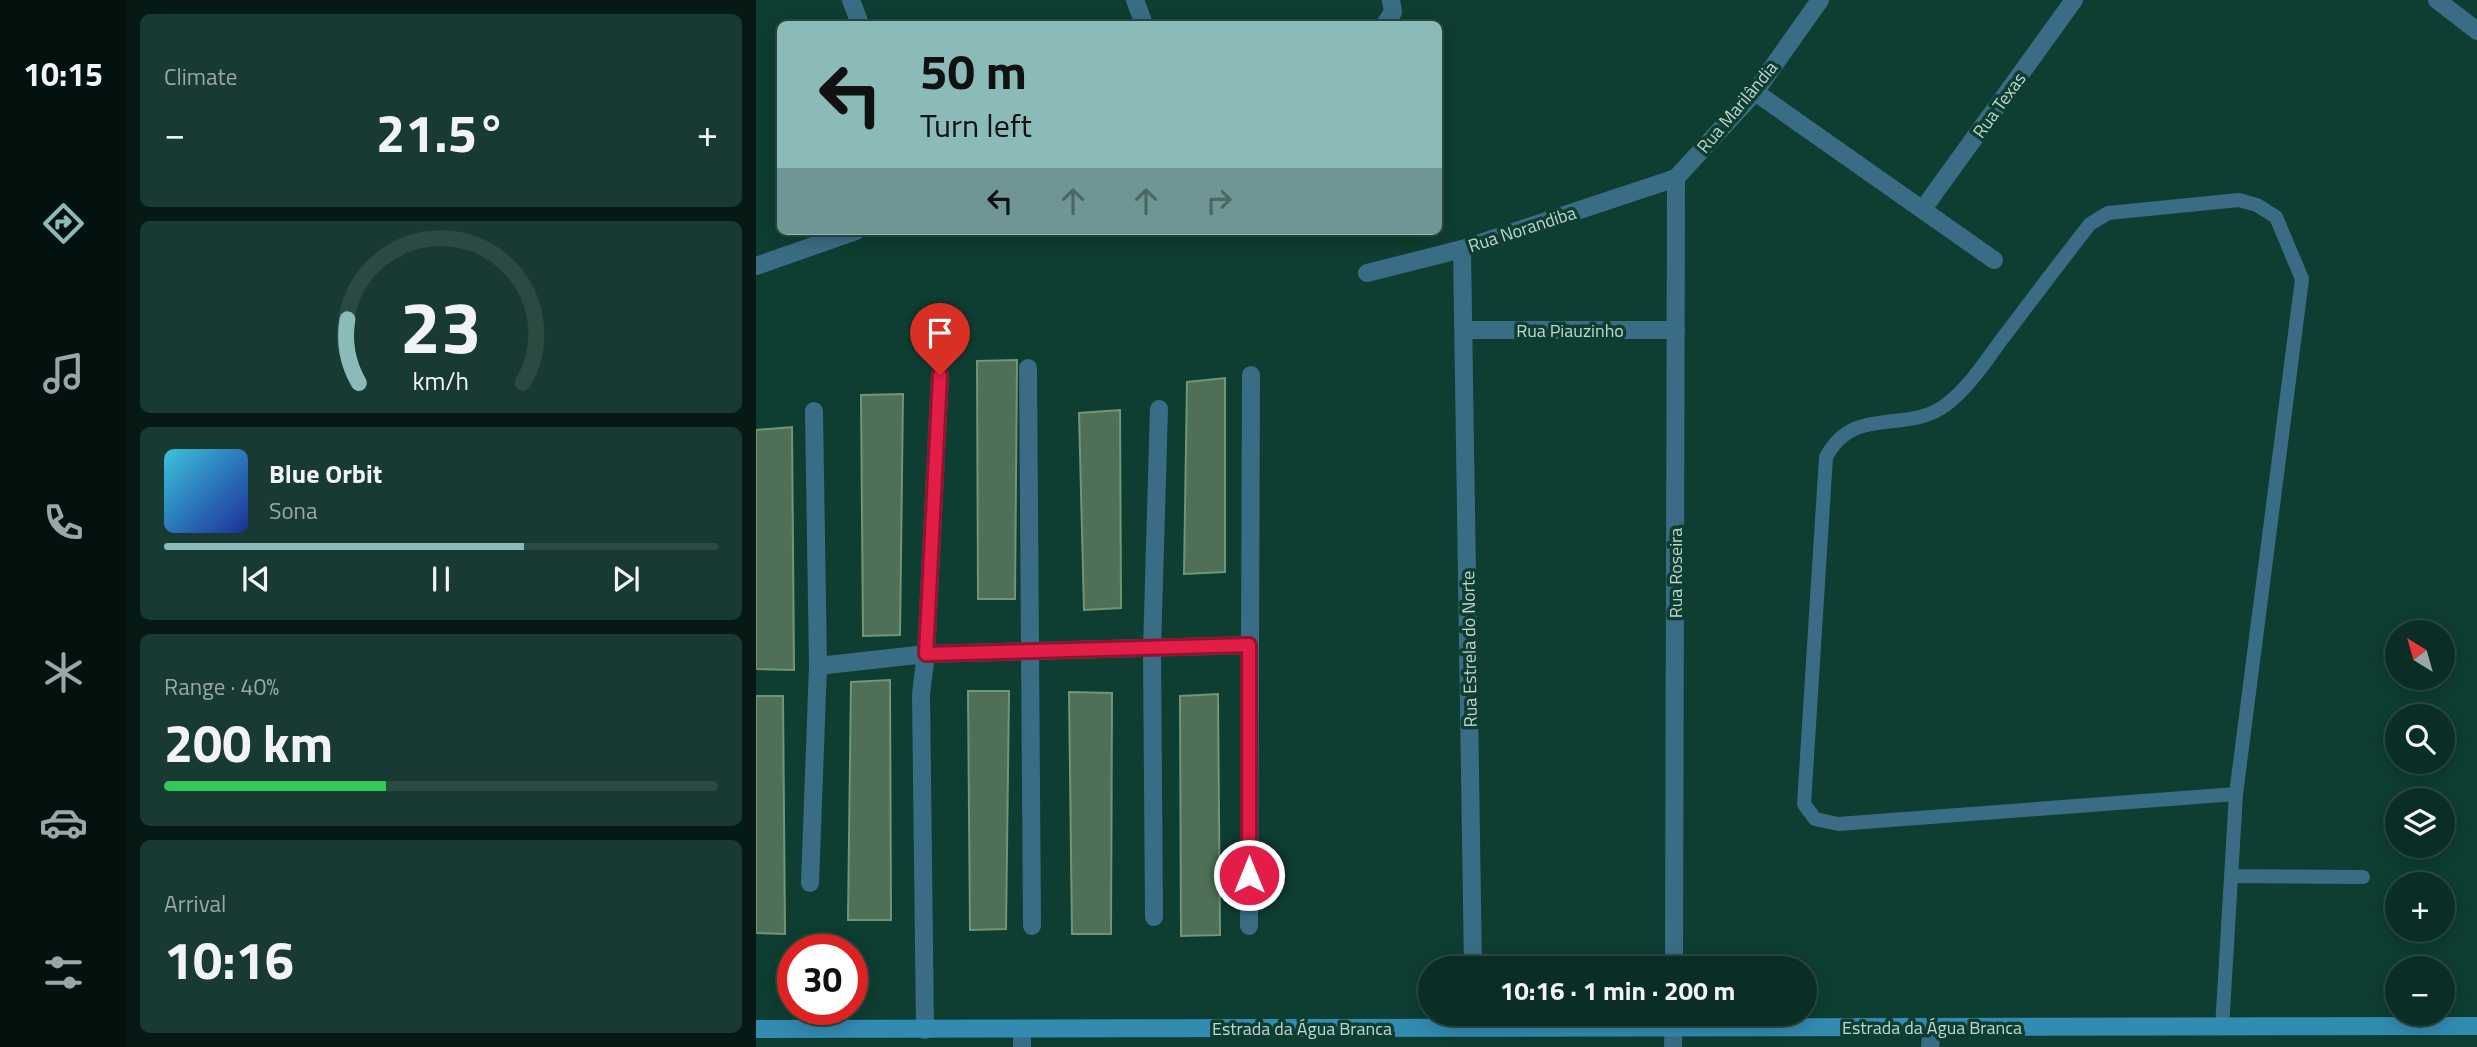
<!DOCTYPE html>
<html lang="en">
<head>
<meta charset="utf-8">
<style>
	body { margin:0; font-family:"Titillium Web",sans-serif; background:#183a32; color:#f1f3f6; height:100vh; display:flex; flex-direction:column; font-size:26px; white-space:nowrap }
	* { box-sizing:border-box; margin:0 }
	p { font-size:23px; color:#99a8a7 }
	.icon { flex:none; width:38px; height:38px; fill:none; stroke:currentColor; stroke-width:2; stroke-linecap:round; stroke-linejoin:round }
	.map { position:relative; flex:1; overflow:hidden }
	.details { display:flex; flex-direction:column; gap:14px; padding:14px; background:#061914; width:630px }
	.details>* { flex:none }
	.guide { position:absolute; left:21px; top:21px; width:665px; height:214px; border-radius:10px; box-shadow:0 4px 18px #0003,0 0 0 2px #2a4a42; background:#8bbbb9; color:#111; overflow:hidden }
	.needle { width:46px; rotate:323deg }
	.controls { position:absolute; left:1629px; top:620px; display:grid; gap:14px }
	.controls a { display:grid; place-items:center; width:70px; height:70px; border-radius:50%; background:#0a2e25; box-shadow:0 4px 18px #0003,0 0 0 2px #2a4a42; font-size:35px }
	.speed { position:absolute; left:21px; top:934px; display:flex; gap:14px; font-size:35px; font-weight:700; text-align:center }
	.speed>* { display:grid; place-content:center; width:91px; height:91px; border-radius:50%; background:#0a2e25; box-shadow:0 4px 18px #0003,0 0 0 2px #2a4a42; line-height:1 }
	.speed .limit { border:10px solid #d22; background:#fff; color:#111 }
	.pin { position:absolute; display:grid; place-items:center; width:60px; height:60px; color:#fff; margin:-72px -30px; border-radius:50% 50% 50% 0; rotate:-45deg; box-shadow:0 0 7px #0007 }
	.pin .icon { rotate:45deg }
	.me { position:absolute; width:77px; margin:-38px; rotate:0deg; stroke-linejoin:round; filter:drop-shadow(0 0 5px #0008) }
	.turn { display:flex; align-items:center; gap:24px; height:147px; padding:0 28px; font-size:32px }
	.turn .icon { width:91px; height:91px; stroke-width:2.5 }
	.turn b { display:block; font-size:49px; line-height:60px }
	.lanes { display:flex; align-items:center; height:66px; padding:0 28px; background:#0003; justify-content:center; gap:35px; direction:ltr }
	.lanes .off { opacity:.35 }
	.big { font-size:52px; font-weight:700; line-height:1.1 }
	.details .widget { flex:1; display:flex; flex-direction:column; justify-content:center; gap:10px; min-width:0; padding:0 24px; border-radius:10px; background:#183a32 }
	.details .dial { align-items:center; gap:0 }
	.dial svg { height:182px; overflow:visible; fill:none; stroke:#2a4a42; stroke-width:7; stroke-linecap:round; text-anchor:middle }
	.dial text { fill:#f1f3f6; stroke:none }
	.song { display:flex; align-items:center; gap:21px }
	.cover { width:84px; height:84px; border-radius:10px; background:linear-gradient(135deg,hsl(190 70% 55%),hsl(230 70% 35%)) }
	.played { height:7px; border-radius:4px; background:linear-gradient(90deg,#8bbbb9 65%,#2a4a42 65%) }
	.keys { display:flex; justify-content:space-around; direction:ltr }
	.heat { display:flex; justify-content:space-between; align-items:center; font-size:38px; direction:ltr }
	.charge { height:10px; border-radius:5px; background:linear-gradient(90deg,#34c759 40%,#2a4a42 0) }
	.trip { position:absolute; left:662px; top:956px; width:399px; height:70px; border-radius:35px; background:#0a2e25; box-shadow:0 4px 18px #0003,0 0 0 2px #2a4a42; font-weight:700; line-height:70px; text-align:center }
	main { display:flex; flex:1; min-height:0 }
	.dock { display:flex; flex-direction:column; width:126px; justify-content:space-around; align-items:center; background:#04120f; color:#99a8a7 }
	.dock .icon { width:49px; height:49px }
	.dock .selected { color:#8bbbb9 }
	.dock b { font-size:32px; color:#f1f3f6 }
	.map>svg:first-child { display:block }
	.building { fill:#4f7057; stroke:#729479; stroke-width:2 }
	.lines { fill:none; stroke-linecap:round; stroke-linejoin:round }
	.service { stroke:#3a6d85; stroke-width:14 }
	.minor { stroke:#3a6d85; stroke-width:18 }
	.tertiary { stroke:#3a6d85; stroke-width:18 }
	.secondary { stroke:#338bb2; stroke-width:18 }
	.route-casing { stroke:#92132f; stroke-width:18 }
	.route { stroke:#e11d48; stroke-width:12 }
	.labels { text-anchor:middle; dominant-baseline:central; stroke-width:7; stroke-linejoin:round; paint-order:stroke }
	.street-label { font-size:18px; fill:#c0d7ce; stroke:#0e3d31 }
</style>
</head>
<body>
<main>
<nav class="dock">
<b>10:15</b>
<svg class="icon selected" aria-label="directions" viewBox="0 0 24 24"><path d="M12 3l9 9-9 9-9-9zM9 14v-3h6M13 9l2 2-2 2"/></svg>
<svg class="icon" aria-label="music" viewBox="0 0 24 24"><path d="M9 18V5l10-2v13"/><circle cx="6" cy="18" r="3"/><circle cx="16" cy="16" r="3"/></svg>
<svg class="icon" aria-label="phone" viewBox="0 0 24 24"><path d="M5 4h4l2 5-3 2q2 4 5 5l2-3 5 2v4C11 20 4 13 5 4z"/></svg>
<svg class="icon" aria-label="climate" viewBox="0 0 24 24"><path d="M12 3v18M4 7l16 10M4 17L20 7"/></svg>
<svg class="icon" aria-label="car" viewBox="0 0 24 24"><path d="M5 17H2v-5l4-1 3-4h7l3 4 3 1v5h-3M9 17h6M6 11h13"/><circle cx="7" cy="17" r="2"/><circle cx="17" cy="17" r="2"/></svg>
<svg class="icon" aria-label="filters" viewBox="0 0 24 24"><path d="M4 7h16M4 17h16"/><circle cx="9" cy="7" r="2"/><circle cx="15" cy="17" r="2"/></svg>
</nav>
<section class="details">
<div class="widget"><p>Climate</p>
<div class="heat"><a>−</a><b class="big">21.5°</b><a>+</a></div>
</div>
<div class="widget dial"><svg viewBox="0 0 100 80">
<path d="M14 69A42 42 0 1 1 86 69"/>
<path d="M14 69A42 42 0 0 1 9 41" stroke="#8bbbb9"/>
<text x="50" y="56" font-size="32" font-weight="700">23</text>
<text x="50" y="72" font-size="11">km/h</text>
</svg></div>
<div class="widget">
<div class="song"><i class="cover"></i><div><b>Blue Orbit</b><p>Sona</p></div></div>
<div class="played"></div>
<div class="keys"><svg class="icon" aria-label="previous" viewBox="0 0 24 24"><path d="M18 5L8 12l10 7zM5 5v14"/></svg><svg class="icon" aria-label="pause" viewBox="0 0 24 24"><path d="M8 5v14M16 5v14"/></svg><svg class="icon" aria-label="next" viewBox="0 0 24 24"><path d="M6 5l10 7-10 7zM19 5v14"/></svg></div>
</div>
<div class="widget"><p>Range · 40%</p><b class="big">200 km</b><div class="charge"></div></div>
<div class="widget"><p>Arrival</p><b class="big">10:16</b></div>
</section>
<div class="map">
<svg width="1721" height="1047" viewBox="0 0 1721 1047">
	<rect width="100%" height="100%" fill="#0e3d31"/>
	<path class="building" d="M 261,360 L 259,599 L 222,599 L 221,361 Z
		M 469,378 L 469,572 L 428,574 L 431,382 Z
		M 147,394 L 144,635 L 107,636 L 105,395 Z
		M 364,410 L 365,608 L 328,610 L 323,413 Z
		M 36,427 L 38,670 L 0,669 L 0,430 Z
		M 134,680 L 135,920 L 92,920 L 95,682 Z
		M 212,691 L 253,691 L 250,929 L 214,930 Z
		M 313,692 L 356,693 L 355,934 L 316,934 Z
		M 462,694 L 464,935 L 425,936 L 424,696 Z
		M 0,696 L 27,696 L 29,934 L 0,933 Z"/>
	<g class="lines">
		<path class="service" d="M 1475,876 L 1607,877
			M 1466,1028 L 1480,794 L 1546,279 L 1520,217 L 1501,205 L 1483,200 L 1352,213 L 1334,224 C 1304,262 1275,301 1246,339 C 1230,361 1213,387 1191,404 C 1150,436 1099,403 1070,457 L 1048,804 L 1059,819 L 1082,824 L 1480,794"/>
		<path class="minor" d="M 95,0 L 104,24
			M 379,0 L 388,24
			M 629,24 L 637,12 L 635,0
			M 999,92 L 1238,260
			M 1167,209 L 1318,0
			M 706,249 L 717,968
			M 0,266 L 100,231
			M 611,273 L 706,249 L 920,178 L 999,92 L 1064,0
			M 708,330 L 920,330
			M 272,368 L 276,926
			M 62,666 L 170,654 L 184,375
			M 54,883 L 62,666 L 58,411
			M 398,917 L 396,649 L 403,409
			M 493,926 L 495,375
			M 918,968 L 920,178
			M 266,1029 L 266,1047
			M 169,1030 L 165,694 L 170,654 L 493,645
			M 917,1047 L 918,1013
			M 1174,1047 L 1176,1027"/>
		<path class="tertiary" d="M 1681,0 L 1721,31"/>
		<path class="secondary" d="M 0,1029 L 1721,1026"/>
	</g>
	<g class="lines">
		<g class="route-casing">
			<path id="route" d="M 184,375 L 170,654 L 493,645 L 493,875"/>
		</g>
		<use href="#route" class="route"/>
	</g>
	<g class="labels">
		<g class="street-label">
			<text transform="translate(1243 105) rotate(-54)">Rua Texas</text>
			<text transform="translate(981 107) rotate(-50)">Rua Marilândia</text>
			<text transform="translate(766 229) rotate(-18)">Rua Norandiba</text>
			<text x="814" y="330">Rua Piauzinho</text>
			<text transform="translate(919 573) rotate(-90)">Rua Roseira</text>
			<text transform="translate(713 649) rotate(-91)">Rua Estrela do Norte</text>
			<text x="1176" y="1027">Estrada da Água Branca</text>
			<text x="546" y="1028">Estrada da Água Branca</text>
		</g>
	</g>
</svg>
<div class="controls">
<a><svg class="needle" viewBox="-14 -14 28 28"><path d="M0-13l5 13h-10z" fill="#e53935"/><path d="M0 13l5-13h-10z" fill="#99a8a7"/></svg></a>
<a><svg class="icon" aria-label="search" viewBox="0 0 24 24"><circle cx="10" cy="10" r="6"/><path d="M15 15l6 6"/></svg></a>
<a><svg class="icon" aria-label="layers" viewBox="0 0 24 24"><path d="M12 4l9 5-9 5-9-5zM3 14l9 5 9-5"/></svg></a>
<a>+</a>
<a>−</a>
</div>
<div class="speed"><div class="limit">30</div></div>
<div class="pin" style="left:184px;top:375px;background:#d93025"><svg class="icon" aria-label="arrive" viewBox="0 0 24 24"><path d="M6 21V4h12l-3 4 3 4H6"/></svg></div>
<svg class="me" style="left:493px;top:875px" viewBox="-20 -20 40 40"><circle r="17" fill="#e11d48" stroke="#fff" stroke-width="3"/><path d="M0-11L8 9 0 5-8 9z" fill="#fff"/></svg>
<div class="trip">10:16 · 1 min · 200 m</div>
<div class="guide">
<div class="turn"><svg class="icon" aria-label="left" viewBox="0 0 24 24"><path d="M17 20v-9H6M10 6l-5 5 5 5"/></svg><div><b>50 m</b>Turn left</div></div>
<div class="lanes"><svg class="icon" aria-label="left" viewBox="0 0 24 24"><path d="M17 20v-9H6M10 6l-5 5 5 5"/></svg><svg class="icon off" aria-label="ahead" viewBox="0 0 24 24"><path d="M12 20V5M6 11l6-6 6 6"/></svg><svg class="icon off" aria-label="ahead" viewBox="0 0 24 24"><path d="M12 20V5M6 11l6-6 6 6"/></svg><svg class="icon off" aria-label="right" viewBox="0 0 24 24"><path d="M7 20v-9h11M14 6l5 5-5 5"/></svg></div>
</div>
</div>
</main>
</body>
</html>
